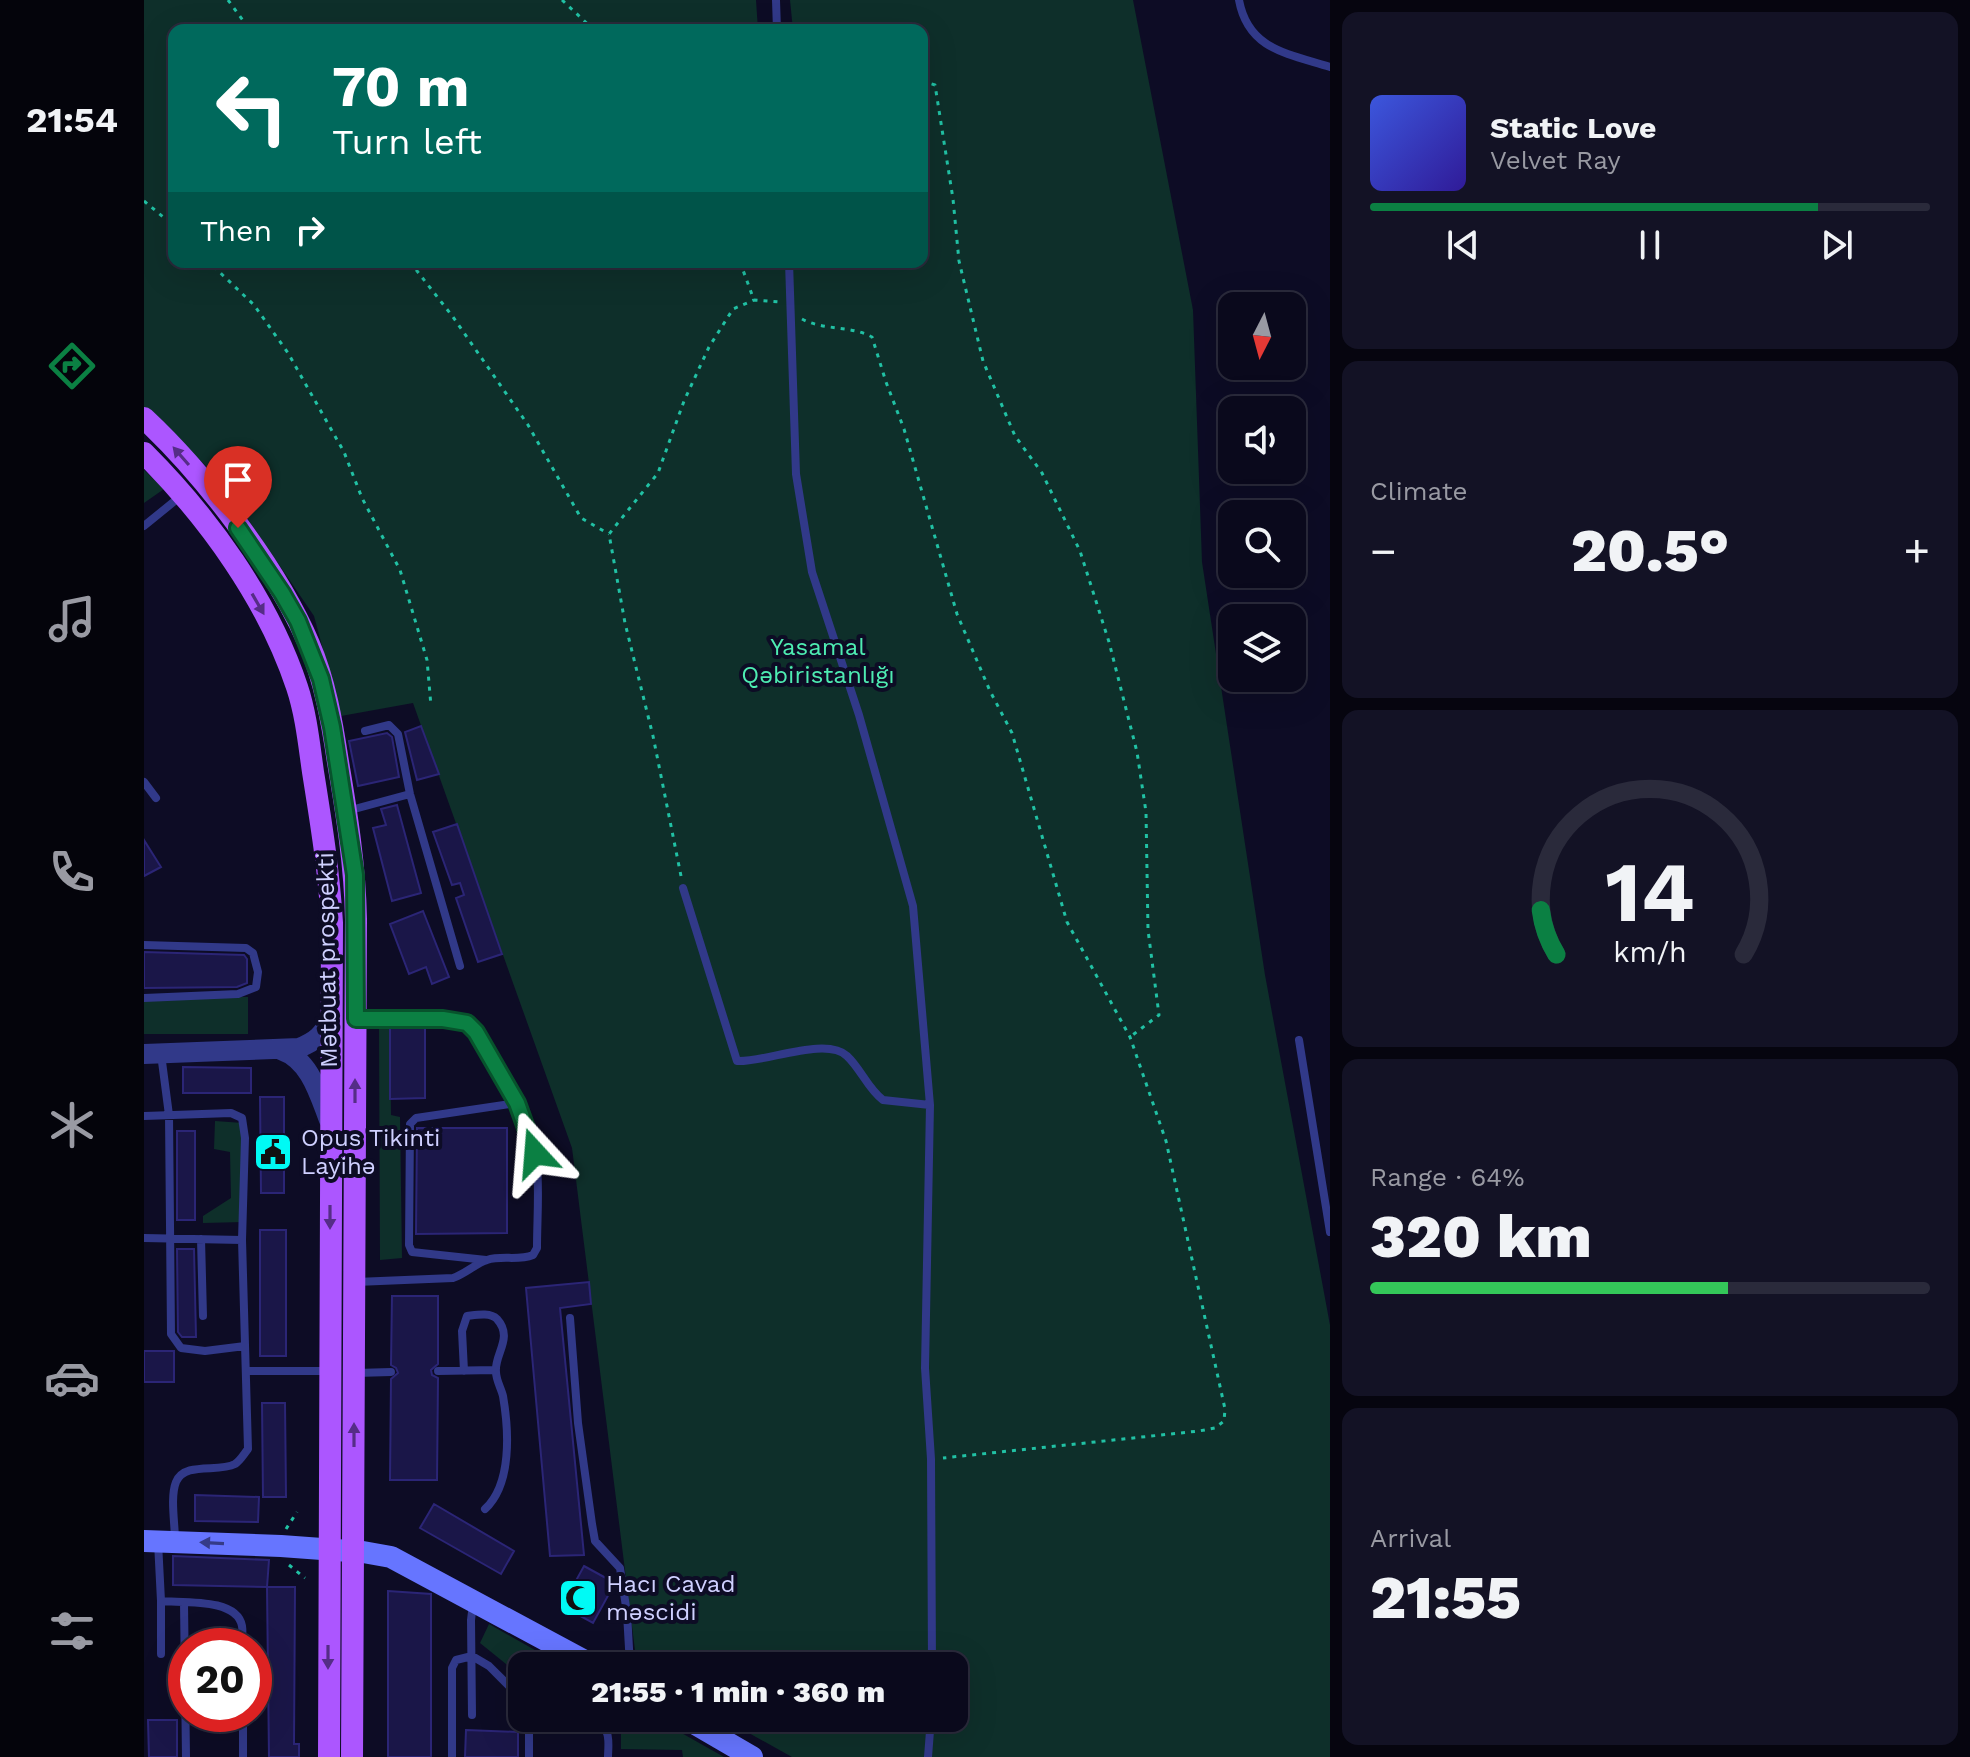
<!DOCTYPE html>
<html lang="en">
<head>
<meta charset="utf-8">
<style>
	body { margin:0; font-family:"Work Sans",sans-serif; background:#131225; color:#f1f3f6; height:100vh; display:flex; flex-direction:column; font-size:30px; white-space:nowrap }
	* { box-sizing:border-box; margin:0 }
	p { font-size:26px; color:#999aa3 }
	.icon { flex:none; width:44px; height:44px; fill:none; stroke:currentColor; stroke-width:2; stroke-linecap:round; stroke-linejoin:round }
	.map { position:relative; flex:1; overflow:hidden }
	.drawer { display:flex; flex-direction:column; gap:12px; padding:12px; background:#06050f; width:640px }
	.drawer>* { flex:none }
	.hud { position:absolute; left:24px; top:24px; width:760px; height:244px; border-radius:16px; box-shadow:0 8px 32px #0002,0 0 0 2px #2a2a3b; background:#00695c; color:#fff; overflow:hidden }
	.needle { width:52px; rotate:186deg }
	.controls { position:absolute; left:1074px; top:292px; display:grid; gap:16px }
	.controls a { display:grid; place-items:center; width:88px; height:88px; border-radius:16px; background:#0a091c; box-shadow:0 8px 32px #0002,0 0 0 2px #2a2a3b; font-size:40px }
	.speed { position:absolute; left:24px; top:1628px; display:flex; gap:16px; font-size:40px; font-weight:700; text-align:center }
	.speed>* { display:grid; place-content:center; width:104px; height:104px; border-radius:50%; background:#0a091c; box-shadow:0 8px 32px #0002,0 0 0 2px #2a2a3b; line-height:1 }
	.speed .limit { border:12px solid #d22; background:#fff; color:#111 }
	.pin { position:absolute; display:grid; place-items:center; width:68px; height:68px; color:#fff; margin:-82px -34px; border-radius:50% 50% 50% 0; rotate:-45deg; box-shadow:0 0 8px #0007 }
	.pin .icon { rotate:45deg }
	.me { position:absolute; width:88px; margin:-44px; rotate:341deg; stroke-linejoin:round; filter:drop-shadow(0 0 6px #0008) }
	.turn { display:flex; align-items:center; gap:28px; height:168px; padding:0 32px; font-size:36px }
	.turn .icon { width:104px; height:104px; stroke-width:2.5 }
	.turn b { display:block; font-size:56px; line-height:68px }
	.then { display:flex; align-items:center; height:76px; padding:0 32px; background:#0003; gap:16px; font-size:30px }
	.big { font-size:60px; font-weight:800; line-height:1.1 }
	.drawer .card { flex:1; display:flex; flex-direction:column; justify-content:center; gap:12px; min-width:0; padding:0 28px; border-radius:16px; background:#131225 }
	.drawer .dial { align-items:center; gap:0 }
	.dial svg { height:208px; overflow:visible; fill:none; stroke:#2a2a3b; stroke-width:7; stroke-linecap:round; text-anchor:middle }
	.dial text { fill:#f1f3f6; stroke:none }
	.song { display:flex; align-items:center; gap:24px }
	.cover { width:96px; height:96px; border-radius:12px; background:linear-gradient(135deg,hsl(230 70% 55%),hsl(250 70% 35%)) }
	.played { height:8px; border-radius:4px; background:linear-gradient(90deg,#0b8043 80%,#2a2a3b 80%) }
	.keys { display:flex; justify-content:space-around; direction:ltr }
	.heat { display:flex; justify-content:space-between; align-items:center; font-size:44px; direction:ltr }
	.charge { height:12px; border-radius:6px; background:linear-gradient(90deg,#34c759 64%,#2a2a3b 0) }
	.trip { position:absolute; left:364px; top:1652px; width:460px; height:80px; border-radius:16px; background:#0a091c; box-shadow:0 8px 32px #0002,0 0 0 2px #2a2a3b; font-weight:800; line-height:80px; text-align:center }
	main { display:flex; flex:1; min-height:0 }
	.dock { display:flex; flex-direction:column; width:144px; justify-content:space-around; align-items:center; background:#04040b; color:#999aa3 }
	.dock .icon { width:56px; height:56px }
	.dock .selected { color:#0b8043 }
	.dock b { font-size:36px; color:#f1f3f6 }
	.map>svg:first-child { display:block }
	.green { fill:#0e2f2a }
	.building { fill:#1a1648; stroke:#2b2576; stroke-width:2 }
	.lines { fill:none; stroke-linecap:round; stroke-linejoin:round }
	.path { stroke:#21c1a4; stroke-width:3; stroke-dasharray:4 6; stroke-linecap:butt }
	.service { stroke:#313989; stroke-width:8 }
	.tertiary { stroke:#313989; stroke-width:20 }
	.secondary { stroke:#6675ff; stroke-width:22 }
	.primary { stroke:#ac56ff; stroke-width:22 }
	.oneway { fill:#552d87 }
	.oneway2 { fill:#353b87 }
	.route-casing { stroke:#07532c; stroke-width:20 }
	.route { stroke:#0b8043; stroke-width:14 }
	.labels { text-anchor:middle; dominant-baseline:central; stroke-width:8; stroke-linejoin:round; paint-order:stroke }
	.park-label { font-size:24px; fill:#4eecb2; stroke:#0d0c25 }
	.street-label { font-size:24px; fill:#cfd0ff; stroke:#0d0c25 }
	.poi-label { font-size:24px; fill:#cfd0ff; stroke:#0d0c25; text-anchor:start }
</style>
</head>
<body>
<main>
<nav class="dock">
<b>21:54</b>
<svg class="icon selected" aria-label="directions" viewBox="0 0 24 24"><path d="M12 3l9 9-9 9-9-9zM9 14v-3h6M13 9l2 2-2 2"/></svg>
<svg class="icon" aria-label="music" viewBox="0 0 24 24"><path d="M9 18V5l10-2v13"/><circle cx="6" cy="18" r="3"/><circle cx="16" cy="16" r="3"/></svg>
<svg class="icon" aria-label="phone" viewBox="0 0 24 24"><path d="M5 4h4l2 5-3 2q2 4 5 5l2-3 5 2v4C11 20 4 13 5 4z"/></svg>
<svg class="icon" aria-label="climate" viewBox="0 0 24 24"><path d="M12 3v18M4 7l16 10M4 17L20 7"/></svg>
<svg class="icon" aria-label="car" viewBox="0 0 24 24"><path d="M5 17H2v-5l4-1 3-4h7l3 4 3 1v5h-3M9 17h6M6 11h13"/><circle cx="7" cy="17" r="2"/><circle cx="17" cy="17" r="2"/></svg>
<svg class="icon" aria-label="filters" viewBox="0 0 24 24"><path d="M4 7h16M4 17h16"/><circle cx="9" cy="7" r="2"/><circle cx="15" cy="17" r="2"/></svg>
</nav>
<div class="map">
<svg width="1186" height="1757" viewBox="0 0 1186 1757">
	<rect width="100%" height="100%" fill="#0d0c25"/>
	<path class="green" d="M 0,0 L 612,0 L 614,30 L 30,30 L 30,262 L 778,262 L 778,30 L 649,30 L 646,0 L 989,0 L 1049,310 L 1058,562 L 1121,975 L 1186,1325 L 1186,1757 L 648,1757 L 578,1718 L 810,1718 L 810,1666 L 493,1666 L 428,1148 L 269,703 L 197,716 L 170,616 L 78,481 L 0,408 Z
		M 0,470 L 20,489 L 0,503 Z
		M 0,995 L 104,997 L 104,1034 L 0,1034 Z
		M 235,1025 L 246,1025 L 247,1115 L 256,1117 L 258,1258 L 236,1260 Z
		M 71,1121 L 99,1123 L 100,1222 L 59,1223 L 59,1216 L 87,1198 L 86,1152 L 70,1149 Z
		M 345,1624 L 419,1666 L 378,1666 L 378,1677 L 336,1643 Z
		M 477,1718 L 511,1718 L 580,1757 L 539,1757 L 538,1750 L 477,1749 Z"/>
	<path class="building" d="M 277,726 L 295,774 L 273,780 L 261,732 Z
		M 243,733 L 248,737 L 255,777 L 214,786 L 205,741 Z
		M 253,805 L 277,893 L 248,901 L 229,828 L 242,825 L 237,809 Z
		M 313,824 L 358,954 L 334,962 L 312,898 L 320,895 L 316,883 L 308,885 L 289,832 Z
		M 0,840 L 17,867 L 0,876 Z
		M 279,911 L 305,977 L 288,984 L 282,967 L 265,974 L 246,924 Z
		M 0,952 L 100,955 L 103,959 L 103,983 L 93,987 L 0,988 Z
		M 246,1026 L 281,1026 L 281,1098 L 246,1099 Z
		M 39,1067 L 107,1068 L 107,1093 L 39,1093 Z
		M 116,1097 L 140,1097 L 140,1193 L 117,1193 Z
		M 273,1128 L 363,1128 L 363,1233 L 272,1234 Z
		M 33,1131 L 51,1131 L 51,1220 L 33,1220 Z
		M 116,1230 L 142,1230 L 142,1356 L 116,1356 Z
		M 33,1249 L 50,1249 L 52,1337 L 38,1337 L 34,1332 Z
		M 445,1282 L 447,1304 L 416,1308 L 440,1555 L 406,1556 L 382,1288 Z
		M 248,1296 L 294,1296 L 294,1364 L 287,1370 L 288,1375 L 294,1378 L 293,1480 L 246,1480 L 247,1379 L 254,1373 L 252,1368 L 247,1365 Z
		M 0,1351 L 30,1351 L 30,1382 L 0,1382 Z
		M 118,1403 L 141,1403 L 142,1497 L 119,1497 Z
		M 51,1495 L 115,1497 L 114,1522 L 51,1521 Z
		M 290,1504 L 370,1551 L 357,1574 L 276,1528 Z
		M 29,1556 L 125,1560 L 123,1587 L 29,1585 Z
		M 440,1566 L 471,1583 L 449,1623 L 418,1606 Z
		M 123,1587 L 151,1587 L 150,1744 L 155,1744 L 155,1757 L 125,1757 Z
		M 244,1591 L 287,1594 L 287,1757 L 244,1757 Z
		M 4,1720 L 33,1720 L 33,1757 L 5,1757 Z
		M 322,1730 L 374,1732 L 374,1757 L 321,1757 Z"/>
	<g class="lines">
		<path class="path" d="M 84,0 L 106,30
			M 418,0 L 450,30
			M 778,81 L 791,85 L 809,199 L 815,261 L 839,361 L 871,436 L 898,473 L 936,551 L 965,642 L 993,752 L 1002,812 L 1004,930 L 1015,1015 L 986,1037
			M 0,201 L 30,226
			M 61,262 L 66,263 L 110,305 L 144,353 L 200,452 L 218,498 L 256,570 L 283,660 L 287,706
			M 266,262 L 309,317 L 384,425 L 437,518 L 465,534
			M 596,262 L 610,300 L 636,302
			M 658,319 C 681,331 706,325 728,337 L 742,382 L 760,429 L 813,614 L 846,691 L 868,733 L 923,922 L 986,1037 L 1022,1141 L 1081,1409 L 1080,1421 L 1071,1428 L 1055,1431 L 799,1458
			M 537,876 L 509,736 L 481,623 L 465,534 L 514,473 L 540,401 L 565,347 L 589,309 L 610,300
			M 142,1529 L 153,1512
			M 145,1565 L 161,1578"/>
		<path class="service" d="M 632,0 L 633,30
			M 1095,0 C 1104,50 1145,54 1186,67
			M 645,262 L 652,474 L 668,572 L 715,715 L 769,906 L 786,1105 L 781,1368 L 787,1459 L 788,1666
			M 0,526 L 38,495
			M 221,731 L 245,725 L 254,734 L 266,794 L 316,966
			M 0,782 L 12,798
			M 203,811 L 266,794
			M 539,888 L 593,1061 C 620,1063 682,1036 703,1056 C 717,1069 724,1089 739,1100 L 786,1105
			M 0,945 L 102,948 L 109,953 L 114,972 L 112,987 L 94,994 L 0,998
			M 1155,1040 L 1186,1232
			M 17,1054 L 25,1115 L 27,1334 L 37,1348 L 61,1351 L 101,1346
			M 0,1116 L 87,1113 L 98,1118 L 101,1138 L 98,1240 L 104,1449 C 100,1454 96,1461 91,1464 C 74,1473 41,1461 32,1482 C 26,1497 31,1524 31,1540
			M 0,1238 L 98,1240
			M 57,1239 L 59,1316
			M 342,1260 L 268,1252 L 265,1245 L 266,1124 L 272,1118 L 373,1103
			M 212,1282 L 309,1278 C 321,1274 334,1262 343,1260 C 358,1255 374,1261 389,1255 L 393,1248 C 393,1217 396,1185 392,1154 C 385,1110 352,1070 332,1032 L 323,1023 L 299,1019 L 212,1019
			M 426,1318 L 434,1423 L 448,1524 L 451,1541 L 476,1568 L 483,1613 L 486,1666
			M 102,1371 L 184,1371
			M 294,1371 L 351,1370
			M 320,1371 L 318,1331 L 323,1316 C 332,1315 346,1312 353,1319 C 370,1338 350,1354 352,1372 C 352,1380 357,1388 359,1396 C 365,1431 368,1484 341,1509
			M 212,1373 L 247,1372
			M 14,1542 L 17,1601 C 40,1603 93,1598 98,1626 C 99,1632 98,1640 98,1646
			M 17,1601 L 17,1654
			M 40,1603 L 42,1757
			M 99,1714 L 99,1757
			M 328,1715 L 327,1620 L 329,1604
			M 404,1718 C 417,1722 454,1720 462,1731 C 466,1737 464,1750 464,1757
			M 308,1757 L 308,1668 L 312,1660 L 328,1656 L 345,1666 L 378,1699
			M 385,1757 L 385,1718
			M 784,1757 L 787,1718"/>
		<path class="tertiary" d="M 137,1050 C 166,1060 175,1094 185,1120
			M 0,1054 L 155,1048 C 172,1041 179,1035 187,1018"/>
		<path class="secondary" d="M 0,1541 L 137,1546 L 219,1552 L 247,1557 L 450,1666
			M 541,1718 L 608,1757"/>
		<path class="primary" d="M 0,418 C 60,474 132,567 165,644 C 181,681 188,722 194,762 C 203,815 211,866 212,919 L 208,1757
			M 0,453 C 65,518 124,600 153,687 C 162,714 165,744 169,772 C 177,822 185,872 188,923 L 185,1757"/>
	</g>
	<defs><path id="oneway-solid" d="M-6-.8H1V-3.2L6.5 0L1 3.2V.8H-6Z" transform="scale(2)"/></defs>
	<g class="oneway">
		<use href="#oneway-solid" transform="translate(37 456) rotate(-131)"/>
		<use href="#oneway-solid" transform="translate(114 604) rotate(60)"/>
		<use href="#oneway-solid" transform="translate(211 1091) rotate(-90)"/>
		<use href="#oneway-solid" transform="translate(186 1217) rotate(90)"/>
		<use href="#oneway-solid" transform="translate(210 1435) rotate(-90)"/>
		<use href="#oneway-solid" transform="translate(184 1657) rotate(90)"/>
	</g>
	<use class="oneway2" href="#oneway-solid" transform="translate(68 1543) rotate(-177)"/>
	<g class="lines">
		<g class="route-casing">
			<path id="route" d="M 94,528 L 138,593 L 154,621 L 177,679 L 188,727 L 211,875 L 212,1019 L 299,1019 L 323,1023 L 332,1032 L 373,1103 L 391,1153"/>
		</g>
		<use href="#route" class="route"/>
	</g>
	<defs>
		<g id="civic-square" transform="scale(2)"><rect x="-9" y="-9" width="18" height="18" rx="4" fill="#00faf5" stroke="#0d0c25"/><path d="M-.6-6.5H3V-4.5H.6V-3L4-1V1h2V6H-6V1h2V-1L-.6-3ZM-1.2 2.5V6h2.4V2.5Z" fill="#111"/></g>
		<g id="mosque-square" transform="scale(2)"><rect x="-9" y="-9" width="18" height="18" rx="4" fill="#00faf5" stroke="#0d0c25"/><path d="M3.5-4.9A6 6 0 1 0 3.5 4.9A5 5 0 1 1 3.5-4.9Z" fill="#111"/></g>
	</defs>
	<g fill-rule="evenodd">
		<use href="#civic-square" x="129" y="1152"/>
		<use href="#mosque-square" x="434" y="1598"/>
	</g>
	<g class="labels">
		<g class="park-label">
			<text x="674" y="647">Yasamal<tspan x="674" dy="28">Qəbiristanlığı</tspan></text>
		</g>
		<g class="street-label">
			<text transform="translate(183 960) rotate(-91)">Mətbuat prospekti</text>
		</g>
		<g class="poi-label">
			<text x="157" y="1138">Opus Tikinti<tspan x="157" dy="28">Layihə</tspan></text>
			<text x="462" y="1584">Hacı Cavad<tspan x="462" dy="28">məscidi</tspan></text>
		</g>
	</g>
</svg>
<div class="controls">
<a><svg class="needle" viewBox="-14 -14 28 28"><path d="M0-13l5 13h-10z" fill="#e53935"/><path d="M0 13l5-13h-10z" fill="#999aa3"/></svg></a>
<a><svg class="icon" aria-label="sound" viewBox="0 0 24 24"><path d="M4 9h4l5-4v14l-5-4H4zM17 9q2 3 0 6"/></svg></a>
<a><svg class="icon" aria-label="search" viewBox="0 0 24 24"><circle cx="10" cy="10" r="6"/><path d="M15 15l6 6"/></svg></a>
<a><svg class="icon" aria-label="layers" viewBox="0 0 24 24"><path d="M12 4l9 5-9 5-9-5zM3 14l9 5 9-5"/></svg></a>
</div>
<div class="speed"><div class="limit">20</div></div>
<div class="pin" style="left:94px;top:528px;background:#d93025"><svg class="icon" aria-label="arrive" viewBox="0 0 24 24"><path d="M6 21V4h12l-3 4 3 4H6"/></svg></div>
<svg class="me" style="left:391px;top:1153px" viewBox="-20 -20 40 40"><path d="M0-17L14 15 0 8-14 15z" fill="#0b8043" stroke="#fff" stroke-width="4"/></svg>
<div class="trip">21:55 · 1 min · 360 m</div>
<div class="hud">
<div class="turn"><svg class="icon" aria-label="left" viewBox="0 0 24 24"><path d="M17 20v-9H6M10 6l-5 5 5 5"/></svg><div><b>70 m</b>Turn left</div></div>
<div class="then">Then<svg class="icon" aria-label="right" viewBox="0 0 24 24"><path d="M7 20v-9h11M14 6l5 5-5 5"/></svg></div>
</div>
</div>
<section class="drawer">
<div class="card">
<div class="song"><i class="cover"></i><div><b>Static Love</b><p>Velvet Ray</p></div></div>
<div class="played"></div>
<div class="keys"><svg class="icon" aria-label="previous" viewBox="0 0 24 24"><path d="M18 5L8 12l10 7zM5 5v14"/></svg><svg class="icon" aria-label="pause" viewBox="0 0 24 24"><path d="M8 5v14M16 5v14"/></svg><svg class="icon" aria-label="next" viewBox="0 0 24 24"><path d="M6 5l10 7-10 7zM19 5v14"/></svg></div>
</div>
<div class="card"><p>Climate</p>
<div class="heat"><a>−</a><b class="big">20.5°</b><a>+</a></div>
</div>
<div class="card dial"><svg viewBox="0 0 100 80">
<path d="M14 69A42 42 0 1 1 86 69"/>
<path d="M14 69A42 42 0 0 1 8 52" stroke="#0b8043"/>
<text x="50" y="56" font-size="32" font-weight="700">14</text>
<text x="50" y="72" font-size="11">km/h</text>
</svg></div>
<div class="card"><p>Range · 64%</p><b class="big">320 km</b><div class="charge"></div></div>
<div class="card"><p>Arrival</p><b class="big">21:55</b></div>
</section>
</main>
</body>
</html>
